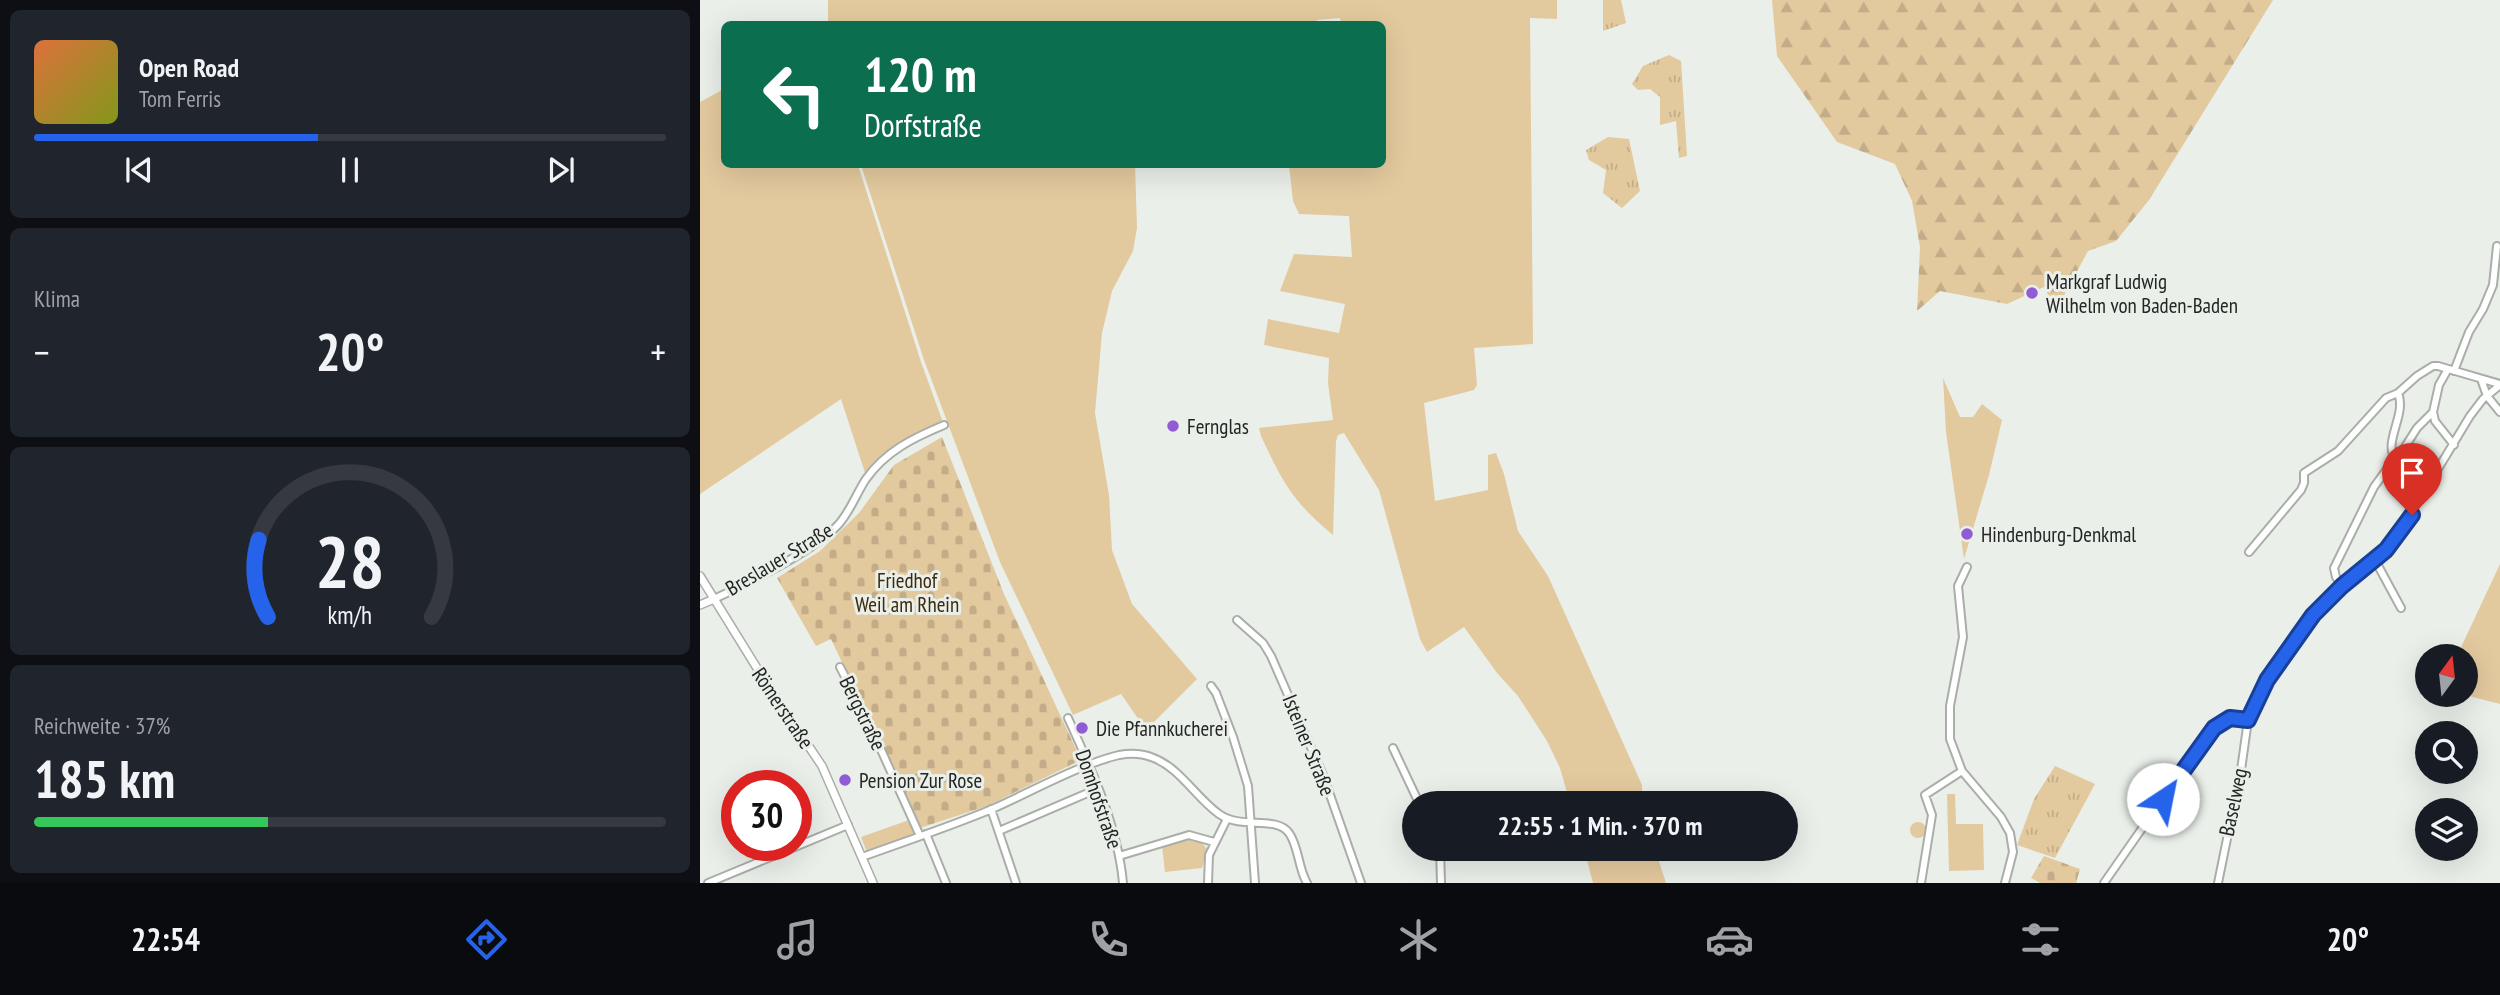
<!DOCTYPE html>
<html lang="de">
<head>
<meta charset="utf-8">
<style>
	body { margin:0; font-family:"PT Sans Narrow",sans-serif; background:#20242c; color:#f1f3f6; height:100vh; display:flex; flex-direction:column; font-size:26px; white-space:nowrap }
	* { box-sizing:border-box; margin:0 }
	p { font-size:23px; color:#9ea1a6 }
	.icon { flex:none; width:38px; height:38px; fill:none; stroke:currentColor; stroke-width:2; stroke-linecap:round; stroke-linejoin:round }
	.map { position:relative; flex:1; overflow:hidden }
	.sheet { display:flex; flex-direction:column; gap:10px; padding:10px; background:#0d0f14; width:700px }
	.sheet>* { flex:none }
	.hud { position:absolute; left:21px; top:21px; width:665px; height:147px; border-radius:10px; box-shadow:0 7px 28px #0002; background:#0b6e4f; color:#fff; overflow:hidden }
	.needle { width:46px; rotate:15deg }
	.tools { position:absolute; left:1715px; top:644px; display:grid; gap:14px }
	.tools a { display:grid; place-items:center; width:63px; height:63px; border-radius:50%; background:#171b24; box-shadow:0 7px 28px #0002; font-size:35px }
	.speed { position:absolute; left:21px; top:770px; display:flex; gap:14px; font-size:35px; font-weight:700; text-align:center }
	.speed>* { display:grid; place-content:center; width:91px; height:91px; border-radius:50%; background:#171b24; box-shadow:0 7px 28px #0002; line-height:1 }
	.speed .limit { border:10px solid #d22; background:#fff; color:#111 }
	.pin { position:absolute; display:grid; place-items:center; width:60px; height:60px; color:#fff; margin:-72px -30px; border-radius:50% 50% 50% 0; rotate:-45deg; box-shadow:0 0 7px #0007 }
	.pin .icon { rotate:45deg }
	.me { position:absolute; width:77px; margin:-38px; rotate:34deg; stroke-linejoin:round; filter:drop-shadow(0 0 5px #0008) }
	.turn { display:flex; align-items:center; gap:24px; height:147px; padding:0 28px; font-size:32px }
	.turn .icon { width:91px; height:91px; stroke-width:2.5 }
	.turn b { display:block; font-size:49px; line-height:60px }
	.big { font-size:52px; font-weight:600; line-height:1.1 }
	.sheet .card { flex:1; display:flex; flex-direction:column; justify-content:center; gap:10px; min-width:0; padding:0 24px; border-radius:10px; background:#20242c }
	.sheet .dial { align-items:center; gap:0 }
	.dial svg { height:182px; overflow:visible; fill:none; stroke:#363941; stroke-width:7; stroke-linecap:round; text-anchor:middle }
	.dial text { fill:#f1f3f6; stroke:none }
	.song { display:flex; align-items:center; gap:21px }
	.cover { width:84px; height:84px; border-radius:10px; background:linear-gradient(135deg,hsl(20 70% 55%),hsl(70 70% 35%)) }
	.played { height:7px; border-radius:4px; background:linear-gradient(90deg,#2563eb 45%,#363941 45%) }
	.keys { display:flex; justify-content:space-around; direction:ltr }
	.heat { display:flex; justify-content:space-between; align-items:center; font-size:38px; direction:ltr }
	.charge { height:10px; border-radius:5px; background:linear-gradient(90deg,#34c759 37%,#363941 0) }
	.trip { position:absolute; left:702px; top:791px; width:396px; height:70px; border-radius:35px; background:#171b24; box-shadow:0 7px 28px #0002; font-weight:600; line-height:70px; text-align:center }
	.menu { display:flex; height:112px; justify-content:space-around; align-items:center; background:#090b0e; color:#9ea1a6 }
	.menu .icon { width:49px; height:49px }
	.menu .selected { color:#2563eb }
	.menu b { font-size:32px; color:#f1f3f6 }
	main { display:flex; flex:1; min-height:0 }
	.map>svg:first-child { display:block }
	.grass { fill:url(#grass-tufts) }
	.forest { fill:url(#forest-firs) }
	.cemetery { fill:url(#cemetery-stones) }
	.green { fill:#e3c99e }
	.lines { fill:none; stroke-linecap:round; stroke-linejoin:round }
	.minor-casing { stroke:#a9aea8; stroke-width:10 }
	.tertiary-casing { stroke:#a9aea8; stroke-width:10 }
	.minor { stroke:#fff; stroke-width:6 }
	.tertiary { stroke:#fff; stroke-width:7 }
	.route-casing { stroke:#184099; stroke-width:18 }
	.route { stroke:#2563eb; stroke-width:12 }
	.poi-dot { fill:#905cd5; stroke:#eaefea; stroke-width:2.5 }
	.labels { text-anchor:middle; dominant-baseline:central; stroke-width:6; stroke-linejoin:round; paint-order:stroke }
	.poi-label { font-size:21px; fill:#242624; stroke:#eaefea; text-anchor:start }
	.street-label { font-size:21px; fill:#242624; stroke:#eaefea }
	.park-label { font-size:21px; fill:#3b2a0b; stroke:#eaefea }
</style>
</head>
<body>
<main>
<section class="sheet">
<div class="card">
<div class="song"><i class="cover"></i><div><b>Open Road</b><p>Tom Ferris</p></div></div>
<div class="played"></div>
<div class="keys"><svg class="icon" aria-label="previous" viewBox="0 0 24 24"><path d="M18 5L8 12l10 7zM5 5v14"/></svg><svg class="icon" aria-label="pause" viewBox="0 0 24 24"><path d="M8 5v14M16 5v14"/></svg><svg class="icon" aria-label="next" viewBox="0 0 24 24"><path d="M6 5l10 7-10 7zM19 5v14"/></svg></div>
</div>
<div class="card"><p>Klima</p>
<div class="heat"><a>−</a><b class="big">20°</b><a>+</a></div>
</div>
<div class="card dial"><svg viewBox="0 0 100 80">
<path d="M14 69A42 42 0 1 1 86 69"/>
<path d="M14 69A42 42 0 0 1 10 35" stroke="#2563eb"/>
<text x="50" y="56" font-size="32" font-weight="700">28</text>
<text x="50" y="72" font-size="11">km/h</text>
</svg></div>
<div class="card"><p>Reichweite · 37%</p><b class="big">185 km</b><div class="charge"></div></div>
</section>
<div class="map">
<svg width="1800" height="883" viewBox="0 0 1800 883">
	<defs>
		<pattern id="grass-tufts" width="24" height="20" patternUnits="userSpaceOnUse" patternTransform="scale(1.75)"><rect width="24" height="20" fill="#e3c99e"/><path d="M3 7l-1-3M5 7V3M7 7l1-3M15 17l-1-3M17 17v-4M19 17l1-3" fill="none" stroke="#c3ac88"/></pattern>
		<pattern id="forest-firs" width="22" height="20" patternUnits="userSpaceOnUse" patternTransform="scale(1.75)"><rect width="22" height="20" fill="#e3c99e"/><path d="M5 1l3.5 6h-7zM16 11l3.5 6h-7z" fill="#c3ac88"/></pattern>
		<pattern id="cemetery-stones" width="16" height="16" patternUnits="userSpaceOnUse" patternTransform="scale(1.75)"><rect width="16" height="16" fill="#e3c99e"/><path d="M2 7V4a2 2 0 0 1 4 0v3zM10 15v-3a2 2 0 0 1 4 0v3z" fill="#c3ac88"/></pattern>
	</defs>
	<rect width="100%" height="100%" fill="#eaefea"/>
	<path class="grass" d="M 903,0 L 921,0 L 926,23 L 903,31 Z
		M 969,55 L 981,61 L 987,156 L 979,158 L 976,121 L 960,125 L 960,97 L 950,89 L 938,90 L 932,84 L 943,66 Z
		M 908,137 L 929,139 L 940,191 L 922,208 L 903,193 L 906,170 L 889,160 L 886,150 Z
		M 1355,766 L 1395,784 L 1355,858 L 1317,845 L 1334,799 Z"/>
	<path class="forest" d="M 1072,0 L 1573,0 L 1449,200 L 1416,241 L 1388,251 L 1356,310 L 1344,287 L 1307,304 L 1240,291 L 1217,311 L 1220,247 L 1212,201 L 1195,164 L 1137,142 L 1077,56 Z"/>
	<path class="cemetery" d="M 242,437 L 304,594 L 381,760 L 287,806 L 220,828 L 131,639 L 116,646 L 77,578 L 120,551 L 159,513 L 194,465 Z
		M 1344,856 L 1380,869 L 1376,883 L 1340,883 L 1331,878 Z"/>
	<path class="green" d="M 128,0 L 857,0 L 857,19 L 830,18 L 833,344 L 774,348 L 777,385 L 774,390 L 724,403 L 735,501 L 788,490 L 788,455 L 796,453 L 804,474 L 818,531 L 848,576 L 942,785 L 942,803 L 870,803 L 860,768 L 847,741 L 818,696 L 797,673 L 764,627 L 727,652 L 720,639 L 679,490 L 644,433 L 638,435 L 636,441 L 633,535 C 592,501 583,483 561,436 L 559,428 L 633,420 L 628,383 L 629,358 L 564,345 L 568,319 L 639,333 L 645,304 L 580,291 L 594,254 L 652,257 L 649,216 L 599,214 L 593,201 L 589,165 L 682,164 L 682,24 L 641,24 L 640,18 L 617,20 L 616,24 L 128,24 Z
		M 24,89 L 24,164 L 158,165 L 221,362 L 244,425 L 195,450 L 167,479 L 141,399 L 0,494 L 0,102 Z
		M 161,165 L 435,165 L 437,228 L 433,251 L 412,291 L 402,333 L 395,413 L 409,495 L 412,550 L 432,604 L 497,679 L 446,730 L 421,694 L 373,715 L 300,562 L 224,360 Z
		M 1243,378 L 1260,417 L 1273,417 L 1282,404 L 1302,420 L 1289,475 L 1264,559 L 1246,432 Z
		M 1800,564 L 1800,704 L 1765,695 L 1766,656 L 1757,656 Z
		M 1247,794 L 1255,794 L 1256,824 L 1283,824 L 1284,870 L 1249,871 Z
		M 212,819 L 220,836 L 168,855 L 161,837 Z
		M1210 830a8 8 0 1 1 16 0a8 8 0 1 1-16 0Z
		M 485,838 L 500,841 L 507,849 L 502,868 L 465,872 L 462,846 Z
		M 884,849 L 955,849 L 966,883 L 893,883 Z"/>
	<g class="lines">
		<g class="minor-casing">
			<path id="minor" d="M 1754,371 L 1769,332 L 1783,309 L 1793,285 L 1797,246
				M 1781,379 L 1787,396 L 1800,412
				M 1733,412 L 1735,421 L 1754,445
				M 1695,458 C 1683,442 1707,414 1698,393
				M 1696,458 L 1733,480
				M 1698,458 L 1717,428 L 1733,412 L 1739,385 L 1748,369
				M 1549,552 L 1601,490 L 1604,483 L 1604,473 L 1638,451 L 1686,398 L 1698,393 L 1717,376 L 1733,366 L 1738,366 L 1800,384
				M 1675,560 L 1701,608
				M 1267,567 L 1258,586 L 1263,637 L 1250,706 L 1250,739 L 1262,771 L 1301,817 L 1310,833 L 1313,852 L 1305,883
				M 1642,586 L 1636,577 L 1634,568 L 1674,487 L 1695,458
				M 14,599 C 46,584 115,550 138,525 C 150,512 156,494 166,479 C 186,451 213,438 244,425
				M 537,620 L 563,643 L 571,656 L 623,775 L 661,883
				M 140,667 L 168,721 L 220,836
				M 511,686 L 516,693 L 533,737 L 548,786 L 555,883
				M 368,718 C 391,768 418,827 423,883
				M 693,748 L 719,803
				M 291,809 L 316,883
				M 299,831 L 397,789
				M 226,834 L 246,883
				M 740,849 L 741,883
				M 419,856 L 489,835 L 514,842
				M 162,857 C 206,841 249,827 292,809 C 331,792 378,765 419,755 C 430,753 441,753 451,757 C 480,767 495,797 519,814 C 541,830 576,815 589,833 C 599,847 598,868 607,883
				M 8,883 L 148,825
				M 508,883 L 509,855 L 527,819
				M 1221,883 L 1232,815 L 1225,795 L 1262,771
				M 1404,883 L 1505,738 C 1520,721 1525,716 1548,720
				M 1518,883 L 1541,770 L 1548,720 L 1554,705 L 1567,680 L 1613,615 L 1695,540 L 1770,416 L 1783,399 L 1800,385"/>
		</g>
		<g class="tertiary-casing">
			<path id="tertiary" d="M 0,576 L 65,681 L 122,766 L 173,883
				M 0,605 L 14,599"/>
		</g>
		<use href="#minor" class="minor"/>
		<use href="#tertiary" class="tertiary"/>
	</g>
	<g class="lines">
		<g class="route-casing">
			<path id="route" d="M 1463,799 L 1514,728 L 1530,718 L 1548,720 L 1567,680 L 1613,615 L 1642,586 L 1686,550 L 1712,515"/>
		</g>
		<use href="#route" class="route"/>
	</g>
	<g class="poi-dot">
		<circle cx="1332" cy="293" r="7"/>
		<circle cx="473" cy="426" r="7"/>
		<circle cx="1267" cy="534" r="7"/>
		<circle cx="382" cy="728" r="7"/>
		<circle cx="145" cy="780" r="7"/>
	</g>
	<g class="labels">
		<g class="poi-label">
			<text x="1346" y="281">Markgraf Ludwig<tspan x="1346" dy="24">Wilhelm von Baden-Baden</tspan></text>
			<text x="487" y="426">Fernglas</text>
			<text x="1281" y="534">Hindenburg-Denkmal</text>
			<text x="396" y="728">Die Pfannkucherei</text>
			<text x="159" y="780">Pension Zur Rose</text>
		</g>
		<g class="street-label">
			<text transform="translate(79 559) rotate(-31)">Breslauer Straße</text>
			<text transform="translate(83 708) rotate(56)">Römerstraße</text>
			<text transform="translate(163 713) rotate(64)">Bergstraße</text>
			<text transform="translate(609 745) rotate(68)">Isteiner Straße</text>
			<text transform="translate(399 799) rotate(71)">Domhofstraße</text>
			<text transform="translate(1533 802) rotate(-78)">Baselweg</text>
		</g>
		<g class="park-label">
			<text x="207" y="580">Friedhof<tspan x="207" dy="24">Weil am Rhein</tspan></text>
		</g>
	</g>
</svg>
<div class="tools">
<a><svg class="needle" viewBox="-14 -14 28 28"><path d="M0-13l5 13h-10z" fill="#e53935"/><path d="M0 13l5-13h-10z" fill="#9ea1a6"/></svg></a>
<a><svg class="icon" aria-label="search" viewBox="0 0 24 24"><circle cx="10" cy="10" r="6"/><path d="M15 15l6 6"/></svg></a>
<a><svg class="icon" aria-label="layers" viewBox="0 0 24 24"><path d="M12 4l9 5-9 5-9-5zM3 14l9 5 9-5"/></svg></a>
</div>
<div class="speed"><div class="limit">30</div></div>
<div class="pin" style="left:1712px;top:515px;background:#d93025"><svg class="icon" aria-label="arrive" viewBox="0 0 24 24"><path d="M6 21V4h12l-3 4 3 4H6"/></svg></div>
<svg class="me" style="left:1463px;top:799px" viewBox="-20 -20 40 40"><circle r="19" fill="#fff"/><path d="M0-13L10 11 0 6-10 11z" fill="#2563eb"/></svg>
<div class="trip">22:55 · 1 Min. · 370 m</div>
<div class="hud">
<div class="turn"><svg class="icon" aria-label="left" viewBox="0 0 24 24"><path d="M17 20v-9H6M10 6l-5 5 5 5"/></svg><div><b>120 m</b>Dorfstraße</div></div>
</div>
</div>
</main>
<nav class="menu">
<b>22:54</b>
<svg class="icon selected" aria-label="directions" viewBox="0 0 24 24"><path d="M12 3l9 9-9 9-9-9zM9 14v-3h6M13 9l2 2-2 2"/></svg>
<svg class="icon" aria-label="music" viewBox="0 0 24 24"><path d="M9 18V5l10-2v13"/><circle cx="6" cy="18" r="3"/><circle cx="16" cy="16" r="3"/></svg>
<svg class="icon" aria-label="phone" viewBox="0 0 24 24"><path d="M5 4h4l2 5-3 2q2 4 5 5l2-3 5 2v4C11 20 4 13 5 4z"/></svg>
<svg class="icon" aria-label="climate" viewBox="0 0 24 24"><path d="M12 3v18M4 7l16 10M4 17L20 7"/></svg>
<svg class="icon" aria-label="car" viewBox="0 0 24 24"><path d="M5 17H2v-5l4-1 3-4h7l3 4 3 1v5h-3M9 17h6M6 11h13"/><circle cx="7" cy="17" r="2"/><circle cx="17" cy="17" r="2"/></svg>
<svg class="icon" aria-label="filters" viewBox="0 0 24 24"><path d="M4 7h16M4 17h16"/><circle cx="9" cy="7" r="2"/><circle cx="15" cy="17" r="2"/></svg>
<b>20°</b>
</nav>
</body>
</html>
